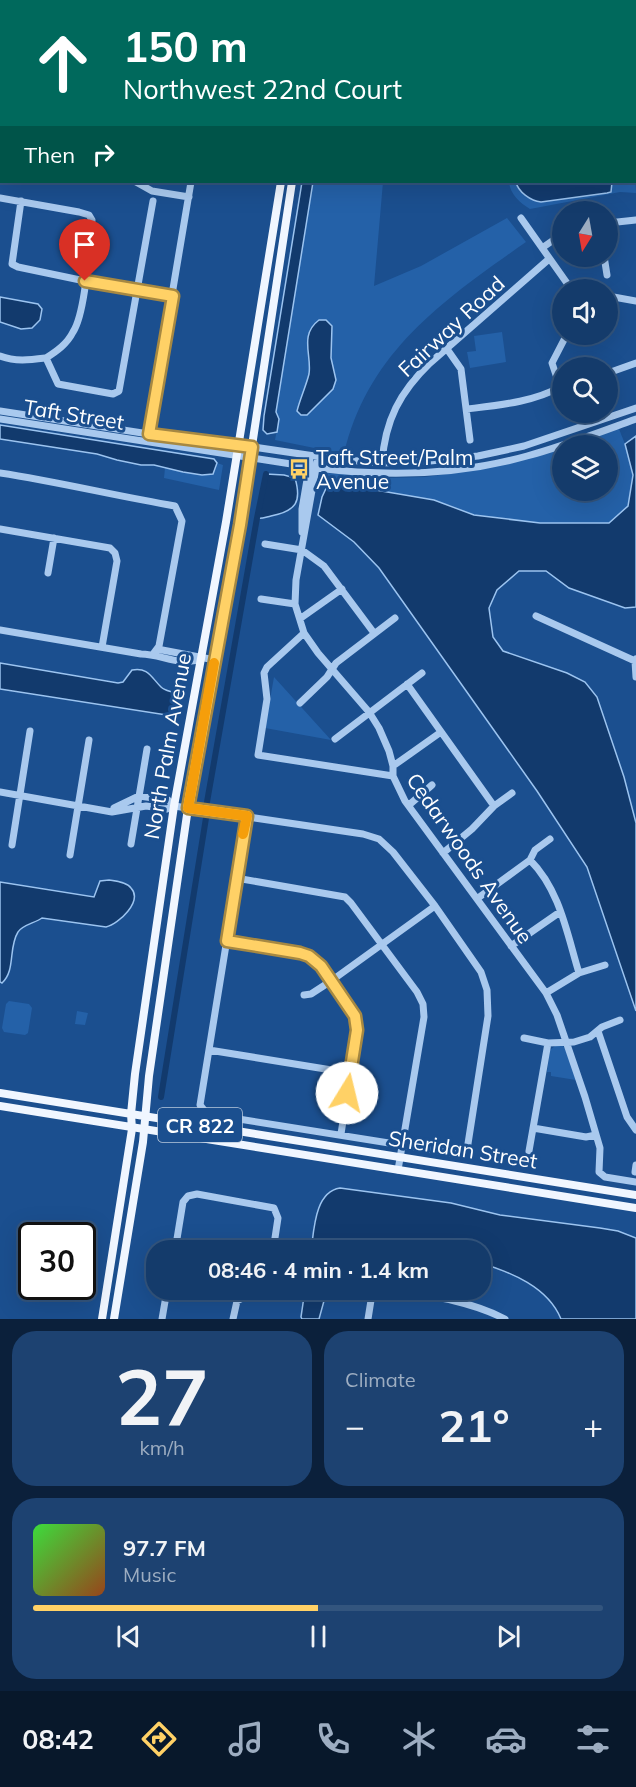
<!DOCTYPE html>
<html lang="en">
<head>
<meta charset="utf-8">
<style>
	body { margin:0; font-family:Mulish,sans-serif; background:#1d4271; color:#f1f3f6; height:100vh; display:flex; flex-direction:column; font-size:22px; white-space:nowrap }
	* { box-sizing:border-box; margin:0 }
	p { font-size:20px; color:#9dadc1 }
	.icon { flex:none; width:33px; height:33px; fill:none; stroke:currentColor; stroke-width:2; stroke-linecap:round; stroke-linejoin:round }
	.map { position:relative; height:1319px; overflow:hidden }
	.panel { display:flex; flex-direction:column; gap:12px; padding:12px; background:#0b203b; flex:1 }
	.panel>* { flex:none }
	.top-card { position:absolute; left:0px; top:0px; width:636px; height:183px; box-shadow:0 6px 24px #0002,0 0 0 2px #33557e; background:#00695c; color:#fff; overflow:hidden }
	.needle { width:39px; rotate:191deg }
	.tools { position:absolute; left:552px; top:201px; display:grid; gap:12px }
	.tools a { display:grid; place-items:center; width:66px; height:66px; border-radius:50%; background:#143b6b; box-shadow:0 6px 24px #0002,0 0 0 2px #33557e; font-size:30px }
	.speed { position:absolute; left:18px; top:1222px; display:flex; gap:12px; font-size:30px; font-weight:700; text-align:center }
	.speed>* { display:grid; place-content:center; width:78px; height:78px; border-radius:50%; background:#143b6b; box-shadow:0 6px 24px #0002,0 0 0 2px #33557e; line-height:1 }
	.speed .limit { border:3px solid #111; border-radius:9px; background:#fff; color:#111 }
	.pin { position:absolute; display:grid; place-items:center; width:51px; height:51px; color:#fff; margin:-62px -26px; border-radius:50% 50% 50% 0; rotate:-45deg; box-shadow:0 0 6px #0007 }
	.pin .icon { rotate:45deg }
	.me { position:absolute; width:66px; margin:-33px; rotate:9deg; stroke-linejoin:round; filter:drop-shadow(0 0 4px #0008) }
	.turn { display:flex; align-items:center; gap:21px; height:126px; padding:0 24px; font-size:27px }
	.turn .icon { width:78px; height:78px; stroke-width:2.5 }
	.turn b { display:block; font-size:42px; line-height:51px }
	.then { display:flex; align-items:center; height:57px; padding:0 24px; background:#0003; gap:12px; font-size:22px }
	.big { font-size:45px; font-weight:700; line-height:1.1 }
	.panel .tile { flex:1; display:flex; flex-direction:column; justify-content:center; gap:9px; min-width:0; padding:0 21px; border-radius:24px; background:#1d4271 }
	.panel .dial { align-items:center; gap:0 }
	.dial b { font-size:78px; line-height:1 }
	.song { display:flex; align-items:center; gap:18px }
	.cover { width:72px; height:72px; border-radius:9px; background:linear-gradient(135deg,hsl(120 70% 55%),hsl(20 70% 35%)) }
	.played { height:6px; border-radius:3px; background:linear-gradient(90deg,#ffd166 50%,#33557e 50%) }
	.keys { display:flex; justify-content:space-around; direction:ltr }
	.heat { display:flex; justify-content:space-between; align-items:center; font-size:33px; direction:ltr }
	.panel .tiles { flex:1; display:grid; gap:12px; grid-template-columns:1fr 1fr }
	.tile:last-child { grid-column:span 2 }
	.trip { position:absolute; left:146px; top:1240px; width:345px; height:60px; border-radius:24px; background:#143b6b; box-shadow:0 6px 24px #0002,0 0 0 2px #33557e; font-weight:700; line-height:60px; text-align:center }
	.tabs { display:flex; height:96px; justify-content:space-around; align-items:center; background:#08182b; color:#9dadc1 }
	.tabs .icon { width:42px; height:42px }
	.tabs .active { color:#ffd166 }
	.tabs b { font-size:27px; color:#f1f3f6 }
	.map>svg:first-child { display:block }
	.green { fill:#2461a8; fill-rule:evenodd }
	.water { fill:#123a6d; stroke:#9cc4f0; stroke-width:1.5 }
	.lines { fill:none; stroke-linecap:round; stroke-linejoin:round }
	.canal { stroke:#123a6d; stroke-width:6 }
	.minor { stroke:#a9c9ee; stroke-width:7 }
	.major { stroke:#f0f6ff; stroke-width:8 }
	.route-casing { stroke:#a68842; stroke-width:15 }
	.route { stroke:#ffd166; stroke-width:10 }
	.slow { stroke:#f59e0b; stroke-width:10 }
	.labels { text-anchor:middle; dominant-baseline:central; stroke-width:6; stroke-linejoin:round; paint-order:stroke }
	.shield { fill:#1b4f8f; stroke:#bbcadd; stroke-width:1.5 }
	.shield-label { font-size:20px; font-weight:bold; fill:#fff }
	.street-label { font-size:21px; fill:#fff; stroke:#1b4f8f }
	.poi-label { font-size:21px; fill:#fff; stroke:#1b4f8f; text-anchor:start }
</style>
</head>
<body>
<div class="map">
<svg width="636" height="1319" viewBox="0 0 636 1319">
	<rect width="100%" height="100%" fill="#1b4f8f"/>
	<path class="green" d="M 634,134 L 636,193 L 620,192 L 530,209 C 520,203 510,194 509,182 L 634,182 Z
		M 313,182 L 383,182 L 374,286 L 421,266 L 507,218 L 526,242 C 445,299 368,351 344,454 L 275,440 L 279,419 L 276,412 Z
		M 502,332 L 506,362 L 470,368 L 467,352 L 476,351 L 474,336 Z
		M 619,429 L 625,444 L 633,475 L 628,506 L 609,523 L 540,523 L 473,515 L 450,505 L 349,485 L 316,481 L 322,475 L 327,473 L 386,478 L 425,477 L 454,473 ZM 562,446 L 608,446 L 608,490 L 562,490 Z
		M 217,463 L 223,465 L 219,490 L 164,478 L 165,468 L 202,475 L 216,469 Z
		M 274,677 L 331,740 L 265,728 Z
		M 9,1001 L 29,1004 L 32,1008 L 28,1033 L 25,1035 L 4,1032 L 2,1028 L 6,1004 Z
		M 77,1011 L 88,1013 L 85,1025 L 75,1024 Z
		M 555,1046 L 563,1046 L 565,1048 L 576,1080 L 551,1076 L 551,1072 L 547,1072 L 550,1050 Z"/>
	<path class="water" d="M 0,0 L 53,1 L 2,2 L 1,120 Z
		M 302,182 L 313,182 L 276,412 L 279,419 L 277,432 L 267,434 L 263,430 L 264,416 Z
		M 516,182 L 612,182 L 611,192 L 607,193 L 541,202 C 531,201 518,192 516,182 Z
		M 0,297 L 38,304 L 42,309 L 40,320 L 32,328 L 21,329 L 0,322 Z
		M 319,320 L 326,320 L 332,326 L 331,358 L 336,380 L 333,389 L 307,415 L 301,415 L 297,411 C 300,399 306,386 309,374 C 312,355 299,335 319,320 Z
		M 0,425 L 214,459 L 217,463 L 213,474 L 202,475 L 183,472 L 154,465 L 141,465 L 117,460 L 97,454 L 0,439 Z
		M 636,436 L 636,607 L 625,608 L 569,588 L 546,571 L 519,571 L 497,590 L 489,608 L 493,637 L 503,651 L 567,673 L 585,682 L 597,697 L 624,777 L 636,823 L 636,1011 L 587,867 L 537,791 L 379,568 L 354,542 L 318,515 L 322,497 L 329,482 L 434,500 L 474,515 L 540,523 L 609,523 L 628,506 L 633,475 L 625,444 Z
		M 266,474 L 284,475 L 295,478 C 302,502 296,511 271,516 C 266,517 262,519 257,518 Z
		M 0,663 L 118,683 L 123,682 L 132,670 C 148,667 151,677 161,687 C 166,692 174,691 180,696 L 177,714 L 173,716 L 0,689 Z
		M 109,880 C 116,881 127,882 131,888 C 143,901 119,924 106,927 L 42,918 C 35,923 22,925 18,932 C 8,948 16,970 2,983 L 0,982 L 0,882 L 94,897 L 100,881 Z
		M 340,1188 L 451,1203 L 500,1215 L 600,1228 L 618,1231 L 636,1238 L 636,1319 L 561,1319 C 548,1287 511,1272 480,1263 L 480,1251 L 418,1251 L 379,1245 L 367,1246 L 355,1251 L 311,1251 C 314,1232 314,1192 340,1188 Z
		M 305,1290 L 327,1290 L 319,1319 L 302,1319 L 301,1317 Z"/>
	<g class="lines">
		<path class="canal" d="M 207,802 L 257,518 L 266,474
			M 161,1097 L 206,818"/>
		<path class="minor" d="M 89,0 L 89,2
			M 130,0 L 131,2
			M 138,0 L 139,2
			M 224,2 L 224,0
			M 262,2 L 262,0
			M 0,158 L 2,158
			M 136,182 L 152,191 L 189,197
			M 0,198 L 79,212 L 89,215 L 92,220 C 89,246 86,312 73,332 C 67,344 57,351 46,358
			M 21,201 L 12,264 L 18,267 L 85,281 L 173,296
			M 521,218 L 569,286 L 574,290
			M 608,223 L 636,220
			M 542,248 L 562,234
			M 604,256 L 607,275
			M 608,296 L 636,301
			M 447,349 L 461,369 L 470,440
			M 0,356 C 15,362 30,360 46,358 L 58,384 L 113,394 L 119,391 L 153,201
			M 608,373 L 636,363
			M 560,387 L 552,363 L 567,334
			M 467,409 C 500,405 534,402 562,386
			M 0,411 L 149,434 L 199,439 L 335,459 L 382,463 L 430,461 L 478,456 L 524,446 L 636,408
			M 0,419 L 317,468 C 387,477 459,475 527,456 C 564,446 600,432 636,419
			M 148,437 L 191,182
			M 318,457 L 296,580 L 295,604 L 304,633 L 318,653 L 369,712 L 379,728 L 389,751 L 393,766 L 393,776 L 405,801 L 546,993 L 557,1015 L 585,1097 L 600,1148 L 599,1172 L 605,1177 L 636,1182
			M 382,463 C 385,420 400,392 430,363 L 549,259
			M 0,473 C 59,482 116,496 175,506 L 182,521 L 159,646 L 153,654
			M 0,529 L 110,548 L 115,553 L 117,561 L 102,647
			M 302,532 L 302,509 L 310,462
			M 265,544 L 302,550 L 324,566 L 374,633
			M 48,573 L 54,538
			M 261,599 L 295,604
			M 536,616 L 635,661 L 636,659
			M 301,618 L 342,589
			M 0,630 L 141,654 C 161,654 181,667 201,659
			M 304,633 L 267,667 L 264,673 L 267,699 L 258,755 L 393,776
			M 157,649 L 215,660
			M 635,661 L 636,677
			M 407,684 L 494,806
			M 300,703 L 327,677 L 336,663 L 395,618
			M 335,739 L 422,673
			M 393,766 L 441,732
			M 0,792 L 112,812 L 146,806 L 167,809 L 174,806 L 363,834 L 379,839 L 393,852 L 435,906 L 481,972 L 487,990 L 488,1016 L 467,1150 L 458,1154 L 207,1114 L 200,1105 L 247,816
			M 409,805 L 432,785
			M 114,808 L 139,796 L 168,800 L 174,806
			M 131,844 L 147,749
			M 12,845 L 30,731
			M 443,853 L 472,829 L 494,806 L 512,793
			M 70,855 L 89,740
			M 530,860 C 560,890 567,934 579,973
			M 236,878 L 345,897 L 351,903 L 417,992 L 423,1004 L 424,1017 L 398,1170
			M 478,898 L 530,860 L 535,850 L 550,839
			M 227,941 L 300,953 L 309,956 L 321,966 L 350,1007 L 355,1016 L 357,1030 L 341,1134
			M 511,946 L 560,912
			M 546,993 L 579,973 L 605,965
			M 304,995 L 311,994 L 331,981 L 435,906
			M 598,1031 L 627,1117 L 636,1130
			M 524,1038 L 548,1043 L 574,1042 L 590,1037 L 602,1027 L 620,1020
			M 209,1050 L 350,1073
			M 533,1128 L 586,1137 L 596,1135
			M 529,1151 L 548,1043
			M 635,1172 L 636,1165
			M 177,1247 L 204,1251
			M 175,1251 L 183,1202 L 188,1196 L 197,1194 L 274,1208 L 278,1218 L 273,1251
			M 393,1290 C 432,1296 470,1301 505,1319
			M 162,1319 L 167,1290
			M 233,1319 L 237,1301 L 258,1290
			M 368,1319 L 372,1294 L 376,1290"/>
		<path class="major" d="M 310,2 L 311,0
			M 321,2 L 322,0
			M 0,1093 L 636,1195
			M 0,1106 L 636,1208
			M 102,1319 L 132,1129 L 131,1114 L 135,1074 L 174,806 L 226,522 L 281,182
			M 114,1319 L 143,1142 L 149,1076 L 188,808 L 240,525 L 292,182"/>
	</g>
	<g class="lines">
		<g class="route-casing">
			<path id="route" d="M 85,281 L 173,296 L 149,434 L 252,447 L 240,525 L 188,808 L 247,816 L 227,941 L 300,953 L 309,956 L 321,966 L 355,1016 L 357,1030 L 347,1093"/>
		</g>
		<use href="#route" class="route"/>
		<path class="slow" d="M 214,663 L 188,808 L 247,816 L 243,834"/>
	</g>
	<defs>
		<g id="bus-bare" transform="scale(1.62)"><path d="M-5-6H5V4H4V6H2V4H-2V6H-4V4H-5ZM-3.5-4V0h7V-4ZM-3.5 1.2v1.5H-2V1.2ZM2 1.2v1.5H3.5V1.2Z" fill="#ffd166" stroke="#1b4f8f" stroke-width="2.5" paint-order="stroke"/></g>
	</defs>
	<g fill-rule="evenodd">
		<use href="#bus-bare" x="299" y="469"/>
	</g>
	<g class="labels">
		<rect class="shield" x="158" y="1108" width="84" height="34" rx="4.5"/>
		<g class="shield-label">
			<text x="200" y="1125">CR 822</text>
		</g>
		<g class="street-label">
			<text transform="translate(451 326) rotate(-43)">Fairway Road</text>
			<text transform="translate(74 414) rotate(9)">Taft Street</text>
			<text transform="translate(167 746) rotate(-80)">North Palm Avenue</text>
			<text transform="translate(470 858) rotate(55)">Cedarwoods Avenue</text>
			<text transform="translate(463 1149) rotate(9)">Sheridan Street</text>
		</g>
		<g class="poi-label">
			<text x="316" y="457">Taft Street/Palm<tspan x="316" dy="24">Avenue</tspan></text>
		</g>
	</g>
</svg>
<div class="tools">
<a><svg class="needle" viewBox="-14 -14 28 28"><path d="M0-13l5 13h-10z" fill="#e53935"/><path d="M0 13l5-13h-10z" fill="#9dadc1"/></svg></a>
<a><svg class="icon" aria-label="sound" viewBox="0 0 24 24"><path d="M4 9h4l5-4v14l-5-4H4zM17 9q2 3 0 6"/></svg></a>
<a><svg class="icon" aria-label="search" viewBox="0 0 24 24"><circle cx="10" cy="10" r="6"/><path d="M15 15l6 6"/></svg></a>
<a><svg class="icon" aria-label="layers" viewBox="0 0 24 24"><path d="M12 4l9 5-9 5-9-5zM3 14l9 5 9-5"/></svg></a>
</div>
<div class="speed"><div class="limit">30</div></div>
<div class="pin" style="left:85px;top:281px;background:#d93025"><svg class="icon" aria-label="arrive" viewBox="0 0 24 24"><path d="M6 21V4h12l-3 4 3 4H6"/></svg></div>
<svg class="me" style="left:347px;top:1093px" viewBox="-20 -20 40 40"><circle r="19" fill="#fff"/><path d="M0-13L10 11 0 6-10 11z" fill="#ffd166"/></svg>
<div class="trip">08:46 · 4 min · 1.4 km</div>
<div class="top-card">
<div class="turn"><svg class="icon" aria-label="ahead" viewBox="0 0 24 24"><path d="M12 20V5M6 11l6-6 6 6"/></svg><div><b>150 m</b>Northwest 22nd Court</div></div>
<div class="then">Then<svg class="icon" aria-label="right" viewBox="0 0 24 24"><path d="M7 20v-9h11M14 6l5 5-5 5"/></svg></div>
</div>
</div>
<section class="panel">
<div class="tiles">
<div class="tile dial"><b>27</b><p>km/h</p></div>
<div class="tile"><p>Climate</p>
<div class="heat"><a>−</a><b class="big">21°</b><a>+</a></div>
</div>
<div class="tile">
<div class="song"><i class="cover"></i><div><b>97.7 FM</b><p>Music</p></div></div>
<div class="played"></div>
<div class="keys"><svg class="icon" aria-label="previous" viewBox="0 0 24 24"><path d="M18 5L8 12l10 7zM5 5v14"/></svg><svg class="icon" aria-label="pause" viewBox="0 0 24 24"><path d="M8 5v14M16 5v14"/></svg><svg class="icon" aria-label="next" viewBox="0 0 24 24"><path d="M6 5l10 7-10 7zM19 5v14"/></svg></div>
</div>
</div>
</section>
<nav class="tabs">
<b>08:42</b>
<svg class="icon active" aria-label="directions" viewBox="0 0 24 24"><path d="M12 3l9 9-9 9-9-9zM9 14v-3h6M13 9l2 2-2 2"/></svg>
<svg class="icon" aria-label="music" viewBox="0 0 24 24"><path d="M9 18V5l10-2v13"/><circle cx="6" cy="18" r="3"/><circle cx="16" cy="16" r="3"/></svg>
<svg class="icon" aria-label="phone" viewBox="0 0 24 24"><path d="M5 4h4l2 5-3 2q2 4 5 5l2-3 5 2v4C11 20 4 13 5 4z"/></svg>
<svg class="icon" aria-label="climate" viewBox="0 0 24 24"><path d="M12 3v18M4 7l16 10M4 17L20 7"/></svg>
<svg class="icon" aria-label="car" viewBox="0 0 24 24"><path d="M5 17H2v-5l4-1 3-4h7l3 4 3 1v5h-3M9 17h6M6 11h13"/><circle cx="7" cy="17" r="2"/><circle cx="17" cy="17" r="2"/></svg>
<svg class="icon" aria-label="filters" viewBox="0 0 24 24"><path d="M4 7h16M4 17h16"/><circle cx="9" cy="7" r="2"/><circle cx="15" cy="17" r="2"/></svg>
</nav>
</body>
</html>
